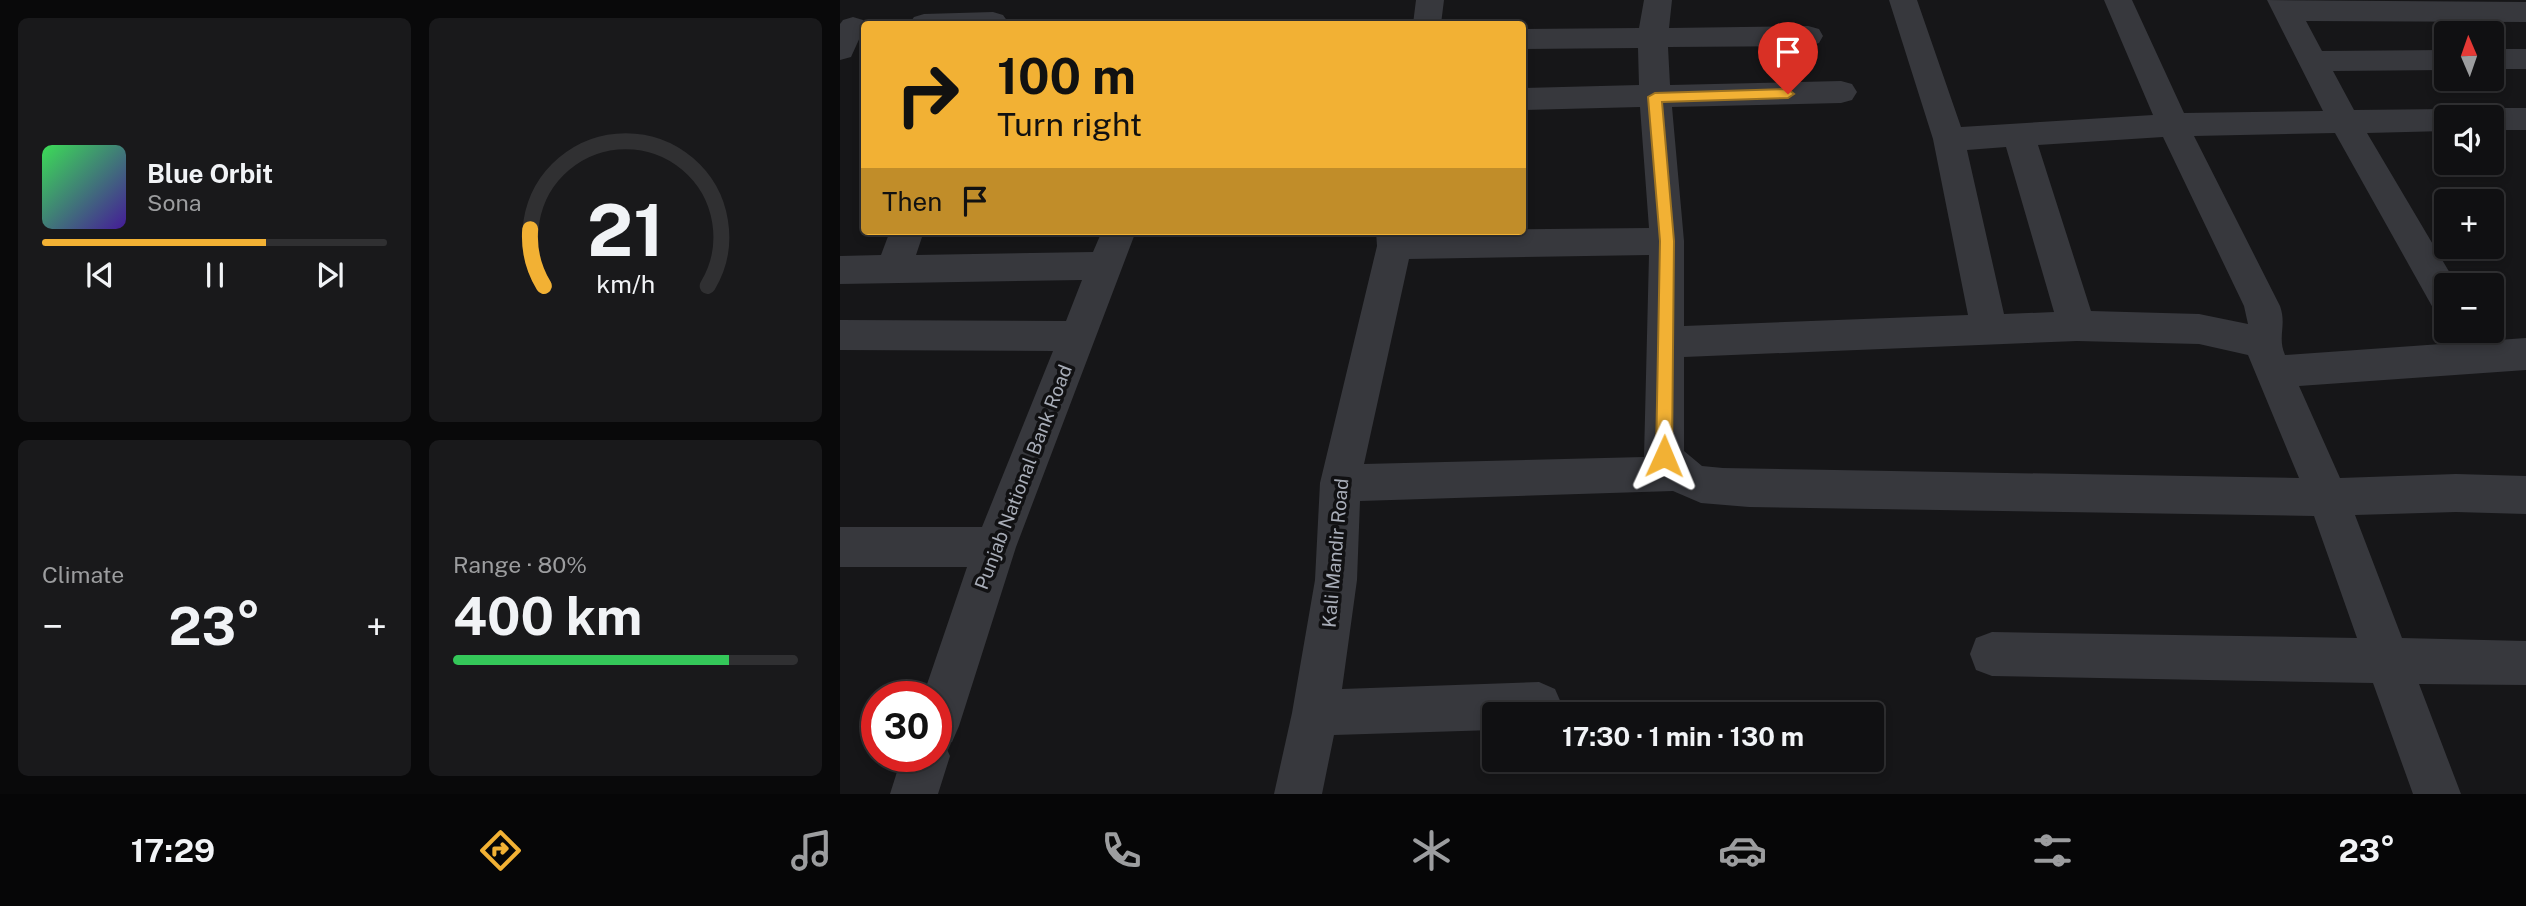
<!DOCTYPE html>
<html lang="en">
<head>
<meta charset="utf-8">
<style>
	body { margin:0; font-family:"Public Sans",sans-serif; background:#19191b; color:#f1f3f6; height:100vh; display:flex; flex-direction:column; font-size:26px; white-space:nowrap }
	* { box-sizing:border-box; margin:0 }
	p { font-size:23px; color:#9c9d9f }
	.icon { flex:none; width:38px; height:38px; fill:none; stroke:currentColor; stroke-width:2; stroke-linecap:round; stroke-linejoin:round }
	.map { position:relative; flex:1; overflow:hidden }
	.side { display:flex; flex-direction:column; gap:18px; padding:18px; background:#09090a; width:840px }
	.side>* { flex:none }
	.top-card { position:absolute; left:21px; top:21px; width:665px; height:214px; border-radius:7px; box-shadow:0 4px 10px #0003,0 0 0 2px #303032; background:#f2b134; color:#111; overflow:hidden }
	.needle { width:46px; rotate:358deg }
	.fabs { position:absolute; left:1594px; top:21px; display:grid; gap:14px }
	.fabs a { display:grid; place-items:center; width:70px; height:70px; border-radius:7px; background:#101012; box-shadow:0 4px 10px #0003,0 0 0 2px #303032; font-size:35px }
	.speed { position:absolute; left:21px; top:681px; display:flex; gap:14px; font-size:35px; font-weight:700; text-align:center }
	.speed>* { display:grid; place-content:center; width:91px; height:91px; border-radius:50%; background:#101012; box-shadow:0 4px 10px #0003,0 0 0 2px #303032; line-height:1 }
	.speed .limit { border:10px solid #d22; background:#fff; color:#111 }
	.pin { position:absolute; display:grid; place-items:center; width:60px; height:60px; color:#fff; margin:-72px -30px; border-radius:50% 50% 50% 0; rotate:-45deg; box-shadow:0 0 7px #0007 }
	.pin .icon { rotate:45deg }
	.me { position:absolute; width:77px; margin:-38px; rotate:1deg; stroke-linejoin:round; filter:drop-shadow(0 0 5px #0008) }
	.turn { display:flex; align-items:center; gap:24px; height:147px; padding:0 21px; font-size:32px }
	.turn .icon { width:91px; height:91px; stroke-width:2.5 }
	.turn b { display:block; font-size:49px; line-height:60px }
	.then { display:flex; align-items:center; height:66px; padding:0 21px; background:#0003; gap:14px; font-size:26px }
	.big { font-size:52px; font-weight:700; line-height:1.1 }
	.side .widget { flex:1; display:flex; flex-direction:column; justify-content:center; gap:10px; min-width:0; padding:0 24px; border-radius:10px; background:#19191b }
	.side .dial { align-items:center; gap:0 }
	.dial svg { height:182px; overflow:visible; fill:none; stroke:#303032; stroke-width:7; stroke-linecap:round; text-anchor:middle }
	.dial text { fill:#f1f3f6; stroke:none }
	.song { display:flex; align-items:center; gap:21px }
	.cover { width:84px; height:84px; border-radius:10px; background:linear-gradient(135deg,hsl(130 70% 55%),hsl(260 70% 35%)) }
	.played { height:7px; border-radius:4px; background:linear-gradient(90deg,#f2b134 65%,#303032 65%) }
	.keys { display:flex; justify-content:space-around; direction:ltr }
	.heat { display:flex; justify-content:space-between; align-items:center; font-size:38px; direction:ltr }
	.charge { height:10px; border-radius:5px; background:linear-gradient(90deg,#34c759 80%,#303032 0) }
	.side .tiles { flex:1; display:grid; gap:18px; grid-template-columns:repeat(2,1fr) }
	.trip { position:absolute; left:642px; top:702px; width:402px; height:70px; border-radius:7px; background:#101012; box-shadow:0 4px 10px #0003,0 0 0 2px #303032; font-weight:700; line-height:70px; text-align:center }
	.dock { display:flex; height:112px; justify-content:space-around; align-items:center; background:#060607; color:#9c9d9f }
	.dock .icon { width:49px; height:49px }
	.dock .on { color:#f2b134 }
	.dock b { font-size:32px; color:#f1f3f6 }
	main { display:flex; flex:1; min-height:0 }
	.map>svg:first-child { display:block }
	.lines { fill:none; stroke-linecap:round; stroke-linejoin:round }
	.minor { fill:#37383d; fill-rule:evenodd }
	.route { fill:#f2b134; stroke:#9d7322; stroke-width:2 }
	.labels { text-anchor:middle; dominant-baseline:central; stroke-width:7; stroke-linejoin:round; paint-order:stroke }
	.street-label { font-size:19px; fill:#a8adb8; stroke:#111113 }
</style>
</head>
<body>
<main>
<section class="side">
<div class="tiles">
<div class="widget">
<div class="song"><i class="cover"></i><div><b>Blue Orbit</b><p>Sona</p></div></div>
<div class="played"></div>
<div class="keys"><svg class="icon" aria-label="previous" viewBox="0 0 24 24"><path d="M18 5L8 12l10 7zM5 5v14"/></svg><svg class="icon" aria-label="pause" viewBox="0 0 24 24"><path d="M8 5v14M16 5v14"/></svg><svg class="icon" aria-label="next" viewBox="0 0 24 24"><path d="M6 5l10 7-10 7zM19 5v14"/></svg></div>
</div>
<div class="widget dial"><svg viewBox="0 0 100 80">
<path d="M14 69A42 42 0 1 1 86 69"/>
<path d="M14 69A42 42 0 0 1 8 44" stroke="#f2b134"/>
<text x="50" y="56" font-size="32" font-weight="700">21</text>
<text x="50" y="72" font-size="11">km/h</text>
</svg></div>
<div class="widget"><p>Climate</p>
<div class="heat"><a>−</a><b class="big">23°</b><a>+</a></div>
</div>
<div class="widget"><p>Range · 80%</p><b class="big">400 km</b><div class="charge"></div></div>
</div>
</section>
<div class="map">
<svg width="1686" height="794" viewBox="0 0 1686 794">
	<rect width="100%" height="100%" fill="#161618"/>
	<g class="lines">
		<path class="minor" d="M 576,0 L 604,0 L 601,24 L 573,24 Z
			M 804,0 L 832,0 L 829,28 L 968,26 L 979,29 L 983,36 L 979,43 L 968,46 L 828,47 L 830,85 L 1001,81 L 1012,84 L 1017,92 L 1012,100 L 1001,103 L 832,107 L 844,241 L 844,326 L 1128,315 L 1093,139 L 1049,0 L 1077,0 L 1121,127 L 1313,115 L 1264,0 L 1292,0 L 1344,113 L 1483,111 L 1427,0 L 1686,2 L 1686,22 L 1466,21 L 1482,51 L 1606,50 L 1606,70 L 1493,71 L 1514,110 L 1606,109 L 1617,112 L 1620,117 L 1606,117 L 1606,131 L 1527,133 L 1617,285 L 1606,285 L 1606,312 L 1593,308 L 1495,133 L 1354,136 L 1440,306 C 1447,326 1437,336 1445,355 L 1686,338 L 1686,370 L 1459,386 L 1500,478 L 1616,474 L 1686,476 L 1686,514 L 1616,512 L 1515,515 L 1562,638 L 1686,641 L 1686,685 L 1579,684 L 1621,794 L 1573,794 L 1533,683 L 1152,676 L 1136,670 L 1130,654 L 1136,638 L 1152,632 L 1517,638 L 1474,516 L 909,507 L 861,503 L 833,491 L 520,501 L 517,580 L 502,689 L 699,682 L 715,689 L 722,705 L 718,714 L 654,714 L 654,730 L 494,735 L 482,794 L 434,794 L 452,713 L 475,580 L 480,483 L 537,246 L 536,231 L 809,228 L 800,107 L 682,110 L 682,88 L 799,85 L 798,48 L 682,49 L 682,29 L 799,28 ZM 1323,137 L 1404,306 L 1408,324 L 1359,314 L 1251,311 L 1198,145 ZM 1166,147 L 1214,312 L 1164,314 L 1127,150 ZM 809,255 L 804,457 L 524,464 L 569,259 ZM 1237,341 L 1359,344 L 1408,355 L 1459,478 L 883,468 L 862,466 L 844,451 L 844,357 Z
			M 153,12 L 163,15 L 168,22 L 166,24 L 69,24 L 74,17 L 84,14 Z
			M 13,17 L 23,20 L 26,24 L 11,57 L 0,60 L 0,24 L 3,20 Z
			M 1652,49 L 1686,49 L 1686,69 L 1652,69 Z
			M 1652,108 L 1686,108 L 1686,130 L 1652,130 L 1652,117 L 1637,117 L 1641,111 Z
			M 50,231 L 84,231 L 76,255 L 253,252 L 262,231 L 296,231 L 176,547 L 119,726 L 112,742 L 105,745 L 110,756 L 98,794 L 50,794 L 62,756 L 96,756 L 96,696 L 83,696 L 127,567 L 0,567 L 0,527 L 142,527 L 213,351 L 0,350 L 0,320 L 226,321 L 242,280 L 0,284 L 0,256 L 41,255 Z"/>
	</g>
	<path class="route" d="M 948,89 L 954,94 L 948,98 L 822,102 L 834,241 L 832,456 L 830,462 L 824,464 L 818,462 L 816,456 L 820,241 L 808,97 L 815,93 Z"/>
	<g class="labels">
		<g class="street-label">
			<text transform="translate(183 477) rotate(-69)">Punjab National Bank Road</text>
			<text transform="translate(495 553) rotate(-85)">Kali Mandir Road</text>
		</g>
	</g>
</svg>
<div class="fabs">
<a><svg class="needle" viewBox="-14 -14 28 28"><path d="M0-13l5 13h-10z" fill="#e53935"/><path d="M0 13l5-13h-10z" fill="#9c9d9f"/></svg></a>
<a><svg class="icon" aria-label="sound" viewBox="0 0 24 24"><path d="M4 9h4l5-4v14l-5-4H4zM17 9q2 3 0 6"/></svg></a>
<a>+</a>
<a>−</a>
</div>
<div class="speed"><div class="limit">30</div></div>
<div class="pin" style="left:948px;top:94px;background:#d93025"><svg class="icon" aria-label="arrive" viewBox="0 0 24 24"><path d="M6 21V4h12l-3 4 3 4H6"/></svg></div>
<svg class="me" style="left:824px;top:456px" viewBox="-20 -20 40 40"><path d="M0-17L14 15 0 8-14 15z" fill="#f2b134" stroke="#fff" stroke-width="4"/></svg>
<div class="trip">17:30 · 1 min · 130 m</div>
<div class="top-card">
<div class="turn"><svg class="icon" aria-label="right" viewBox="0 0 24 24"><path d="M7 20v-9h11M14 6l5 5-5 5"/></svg><div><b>100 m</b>Turn right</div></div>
<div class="then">Then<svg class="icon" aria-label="arrive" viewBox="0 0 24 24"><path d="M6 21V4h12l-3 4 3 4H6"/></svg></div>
</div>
</div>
</main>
<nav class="dock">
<b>17:29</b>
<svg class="icon on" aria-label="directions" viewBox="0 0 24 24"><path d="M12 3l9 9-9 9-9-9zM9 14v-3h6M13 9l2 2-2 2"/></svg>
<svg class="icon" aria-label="music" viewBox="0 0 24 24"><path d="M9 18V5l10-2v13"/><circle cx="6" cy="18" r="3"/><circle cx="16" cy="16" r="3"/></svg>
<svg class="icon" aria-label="phone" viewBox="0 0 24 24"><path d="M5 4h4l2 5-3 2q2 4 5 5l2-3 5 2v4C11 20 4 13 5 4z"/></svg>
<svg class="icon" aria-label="climate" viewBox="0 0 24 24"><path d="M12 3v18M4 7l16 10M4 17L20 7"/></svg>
<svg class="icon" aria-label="car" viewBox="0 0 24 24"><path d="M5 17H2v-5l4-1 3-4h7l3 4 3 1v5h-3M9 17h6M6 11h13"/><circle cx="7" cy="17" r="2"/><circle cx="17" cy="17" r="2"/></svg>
<svg class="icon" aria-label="filters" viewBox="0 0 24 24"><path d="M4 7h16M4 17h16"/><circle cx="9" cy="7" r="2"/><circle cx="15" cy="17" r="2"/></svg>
<b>23°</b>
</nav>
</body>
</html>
